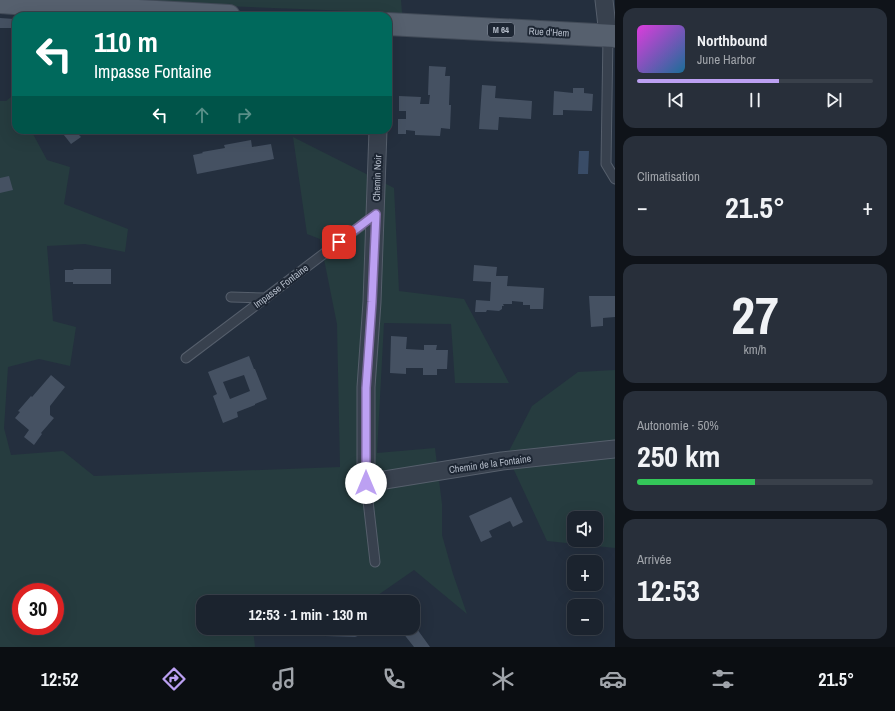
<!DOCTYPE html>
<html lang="fr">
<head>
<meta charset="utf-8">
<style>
	body { margin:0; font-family:"Archivo Narrow",sans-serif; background:#282f3a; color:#f1f3f6; height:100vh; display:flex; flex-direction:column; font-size:15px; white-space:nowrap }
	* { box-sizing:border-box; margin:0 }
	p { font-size:13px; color:#a0a4aa }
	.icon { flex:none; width:22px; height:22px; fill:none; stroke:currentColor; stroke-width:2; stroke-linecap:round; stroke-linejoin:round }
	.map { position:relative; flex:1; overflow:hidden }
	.details { display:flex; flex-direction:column; gap:8px; padding:8px; background:#0f1319; width:280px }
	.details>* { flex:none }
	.top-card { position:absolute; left:12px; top:12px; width:380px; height:122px; border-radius:12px; box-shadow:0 4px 16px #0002,0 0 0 1px #39404a; background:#00695c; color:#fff; overflow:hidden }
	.tools { position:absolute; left:567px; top:511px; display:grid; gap:8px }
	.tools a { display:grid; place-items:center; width:36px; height:36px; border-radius:8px; background:#1b232e; box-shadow:0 4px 16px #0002,0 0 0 1px #39404a; font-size:20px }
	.speed { position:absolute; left:12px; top:583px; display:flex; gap:8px; font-size:20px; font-weight:700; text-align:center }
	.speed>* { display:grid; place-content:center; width:52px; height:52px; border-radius:50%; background:#1b232e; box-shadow:0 4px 16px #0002,0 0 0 1px #39404a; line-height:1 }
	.speed .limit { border:6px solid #d22; background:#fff; color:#111 }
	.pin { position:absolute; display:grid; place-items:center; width:34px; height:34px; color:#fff; margin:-17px; border-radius:8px; box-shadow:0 2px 6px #0006 }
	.me { position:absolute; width:44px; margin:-22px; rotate:0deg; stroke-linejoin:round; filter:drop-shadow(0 0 3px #0008) }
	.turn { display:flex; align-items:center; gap:14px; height:84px; padding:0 16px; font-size:18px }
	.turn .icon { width:52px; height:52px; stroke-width:2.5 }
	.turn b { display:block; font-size:28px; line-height:34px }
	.lanes { display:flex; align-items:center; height:38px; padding:0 16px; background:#0003; justify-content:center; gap:20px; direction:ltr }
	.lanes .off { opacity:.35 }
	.big { font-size:30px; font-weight:700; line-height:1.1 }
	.details .card { flex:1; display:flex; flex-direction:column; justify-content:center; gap:6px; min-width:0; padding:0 14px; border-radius:12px; background:#282f3a }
	.details .dial { align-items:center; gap:0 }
	.dial b { font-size:52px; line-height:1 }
	.song { display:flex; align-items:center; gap:12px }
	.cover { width:48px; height:48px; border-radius:6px; background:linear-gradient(135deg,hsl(300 70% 55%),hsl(200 70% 35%)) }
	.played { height:4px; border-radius:2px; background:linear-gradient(90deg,#bca0f2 60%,#39404a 60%) }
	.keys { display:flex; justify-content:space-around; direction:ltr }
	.heat { display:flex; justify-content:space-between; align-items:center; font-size:22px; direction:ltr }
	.charge { height:6px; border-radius:3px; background:linear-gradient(90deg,#34c759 50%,#39404a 0) }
	.trip { position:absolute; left:196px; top:595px; width:224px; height:40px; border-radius:12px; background:#1b232e; box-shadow:0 4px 16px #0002,0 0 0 1px #39404a; font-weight:700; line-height:40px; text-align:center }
	.tab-bar { display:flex; height:64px; justify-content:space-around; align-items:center; background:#0b0e12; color:#a0a4aa }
	.tab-bar .icon { width:28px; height:28px }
	.tab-bar .active { color:#bca0f2 }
	.tab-bar b { font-size:18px; color:#f1f3f6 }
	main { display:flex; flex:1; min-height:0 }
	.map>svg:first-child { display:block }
	.green { fill:#263c3f; fill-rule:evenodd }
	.water { fill:#394c67 }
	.building { fill:#455162; fill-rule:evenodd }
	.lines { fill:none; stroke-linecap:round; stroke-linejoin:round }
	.service-casing { stroke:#565f6c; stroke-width:11 }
	.minor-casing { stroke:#565f6c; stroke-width:19 }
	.primary-casing { stroke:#414a57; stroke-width:24 }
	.service { stroke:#38414e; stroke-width:9 }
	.minor { stroke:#38414e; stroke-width:17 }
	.primary { stroke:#56606e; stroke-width:22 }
	.route-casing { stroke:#7a689d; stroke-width:10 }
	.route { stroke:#bca0f2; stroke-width:7 }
	.labels { text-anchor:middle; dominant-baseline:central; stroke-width:4; stroke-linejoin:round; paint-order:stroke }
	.shield { fill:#1d2633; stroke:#878f9c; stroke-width:1 }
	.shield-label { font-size:9px; font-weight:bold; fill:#b4bcc9 }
	.street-label { font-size:10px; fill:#b4bcc9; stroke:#1d2633 }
</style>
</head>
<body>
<main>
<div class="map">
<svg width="615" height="647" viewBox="0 0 615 647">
	<rect width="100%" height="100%" fill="#242f3e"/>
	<path class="green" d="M 56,0 L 401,0 L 402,13 L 149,3 Z
		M 16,93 L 16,130 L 37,130 L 33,134 L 47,160 L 70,167 L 64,204 L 128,229 L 125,252 L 85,244 L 47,246 L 53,321 L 76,327 L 70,366 L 39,359 L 8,367 L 4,428 L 11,455 L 63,451 L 94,476 L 340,467 L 337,324 L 320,239 L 307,234 L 293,137 L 394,188 L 399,291 L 464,299 L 509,383 L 455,383 L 451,324 L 384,323 L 377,453 L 435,448 L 442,504 L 442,535 L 453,574 L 467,614 L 414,570 L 368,602 L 203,602 L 203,628 L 253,628 L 255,647 L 0,647 L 0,101 L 6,101 ZM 21,592 L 55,592 L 55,626 L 21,626 Z
		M 615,370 L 615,548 L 547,541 L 507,455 L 532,406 L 578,372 ZM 574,518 L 596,518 L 596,540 L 574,540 Z"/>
	<path class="water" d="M 579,151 L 589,151 L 588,174 L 578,174 Z"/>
	<path class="building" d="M 0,18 L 15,19 L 14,26 L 15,29 L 12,30 L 11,28 L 0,28 Z
		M 429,66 L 446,67 L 445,76 L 450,76 L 449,105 L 451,105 L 450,129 L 441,128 L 440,136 L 415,135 L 415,131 L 406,130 L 406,134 L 398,134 L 398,119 L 406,119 L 406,111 L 399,111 L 399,96 L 421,97 L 420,104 L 429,104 L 430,95 L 428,95 Z
		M 482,85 L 496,86 L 495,98 L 532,101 L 531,119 L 499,117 L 498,130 L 479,129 Z
		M 573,88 L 584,88 L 584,93 L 593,94 L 592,111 L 563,110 L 563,115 L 553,115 L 554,91 L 573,93 Z
		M 60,130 L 81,130 L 77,133 L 81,137 L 71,144 Z
		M 251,140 L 252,147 L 271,144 L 274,159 L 197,174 L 193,155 L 203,153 L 202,152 L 225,148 L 224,145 Z
		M 9,176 L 13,190 L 0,193 L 0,178 Z
		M 474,265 L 497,267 L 496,276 L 508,276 L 507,286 L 544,288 L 543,309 L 530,309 L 530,305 L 523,305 L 523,302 L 512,301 L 512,304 L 503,304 L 504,306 L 502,306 L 502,309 L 499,311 L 487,310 L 486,312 L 475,312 L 476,300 L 490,301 L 491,282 L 473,281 Z
		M 74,269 L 111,269 L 111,284 L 73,284 L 73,282 L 65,282 L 65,270 L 73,270 Z
		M 589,296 L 615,296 L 615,317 L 603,318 L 603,326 L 591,327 Z
		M 391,336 L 407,337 L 406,349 L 424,350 L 424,345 L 437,345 L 436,350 L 448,350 L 447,369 L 437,369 L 437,375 L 423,375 L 423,368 L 406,368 L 406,374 L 390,373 Z
		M 249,356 L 254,369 L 255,369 L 267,399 L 255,404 L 255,405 L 237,412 L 238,417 L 223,423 L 213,396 L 217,394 L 208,372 ZM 244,375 L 250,391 L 230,399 L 223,382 Z
		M 51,375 L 65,387 L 50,406 L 50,415 L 54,418 L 41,433 L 42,434 L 34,445 L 24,437 L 29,430 L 15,418 L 20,412 L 18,411 L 31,396 L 32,397 Z
		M 511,497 L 523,522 L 513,527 L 510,521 L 489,531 L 492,537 L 481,542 L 469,516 Z
		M 413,602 L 417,613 L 413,615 Z
		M 413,624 L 417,629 L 430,647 L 414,647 L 399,628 L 413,628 Z
		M 267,628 L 379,628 L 355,637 L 266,634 Z"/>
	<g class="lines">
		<g class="service-casing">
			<path id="service" d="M 608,35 L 606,164 L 615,179
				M 231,297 L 266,298
				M 186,358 L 375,215
				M 366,483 L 375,562"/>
		</g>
		<g class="minor-casing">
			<path id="minor" d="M 604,0 L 608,35
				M 378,130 L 372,302 L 366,387 L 366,483 L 502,461 L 615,449"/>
		</g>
		<g class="primary-casing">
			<path id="primary" d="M 0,2 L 66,7 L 229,16
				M 388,24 L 615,36"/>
		</g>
		<use href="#service" class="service"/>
		<use href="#minor" class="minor"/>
		<use href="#primary" class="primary"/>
	</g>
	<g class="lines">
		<g class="route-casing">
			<path id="route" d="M 339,242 L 376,214 L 372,302 L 366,388 L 366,483"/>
		</g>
		<use href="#route" class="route"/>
	</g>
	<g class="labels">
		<rect class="shield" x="488" y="23" width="26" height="14" rx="3"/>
		<g class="shield-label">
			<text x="501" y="30">M 64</text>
		</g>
		<g class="street-label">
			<text transform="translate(549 32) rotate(3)">Rue d'Hem</text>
			<text transform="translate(377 178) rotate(-88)">Chemin Noir</text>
			<text transform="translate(281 286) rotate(-37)">Impasse Fontaine</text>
			<text transform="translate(490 464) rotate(-8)">Chemin de la Fontaine</text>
		</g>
	</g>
</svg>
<div class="tools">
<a><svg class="icon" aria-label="sound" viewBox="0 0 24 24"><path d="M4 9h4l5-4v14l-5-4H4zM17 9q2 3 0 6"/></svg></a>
<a>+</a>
<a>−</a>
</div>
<div class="speed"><div class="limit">30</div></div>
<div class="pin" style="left:339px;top:242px;background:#d93025"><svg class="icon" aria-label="arrive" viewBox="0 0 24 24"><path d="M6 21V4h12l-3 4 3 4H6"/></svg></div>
<svg class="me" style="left:366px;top:483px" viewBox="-20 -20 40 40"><circle r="19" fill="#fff"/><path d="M0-13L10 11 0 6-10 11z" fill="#bca0f2"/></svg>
<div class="trip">12:53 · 1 min · 130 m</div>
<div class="top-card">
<div class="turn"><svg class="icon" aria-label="left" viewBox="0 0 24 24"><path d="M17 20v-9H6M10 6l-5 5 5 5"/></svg><div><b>110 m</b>Impasse Fontaine</div></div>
<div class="lanes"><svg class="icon" aria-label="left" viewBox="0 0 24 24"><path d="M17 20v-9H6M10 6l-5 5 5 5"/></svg><svg class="icon off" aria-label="ahead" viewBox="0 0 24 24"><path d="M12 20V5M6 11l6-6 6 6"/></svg><svg class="icon off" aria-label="right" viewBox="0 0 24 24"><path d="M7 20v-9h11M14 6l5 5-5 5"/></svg></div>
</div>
</div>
<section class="details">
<div class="card">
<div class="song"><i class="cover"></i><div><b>Northbound</b><p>June Harbor</p></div></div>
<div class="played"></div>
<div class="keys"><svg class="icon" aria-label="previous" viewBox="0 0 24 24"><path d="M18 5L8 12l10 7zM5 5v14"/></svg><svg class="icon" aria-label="pause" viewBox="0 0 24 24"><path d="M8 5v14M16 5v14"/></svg><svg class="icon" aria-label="next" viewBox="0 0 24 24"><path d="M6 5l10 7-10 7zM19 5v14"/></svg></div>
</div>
<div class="card"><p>Climatisation</p>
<div class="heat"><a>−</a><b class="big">21.5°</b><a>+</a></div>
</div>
<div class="card dial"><b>27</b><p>km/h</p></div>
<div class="card"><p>Autonomie · 50%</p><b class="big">250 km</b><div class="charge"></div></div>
<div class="card"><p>Arrivée</p><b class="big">12:53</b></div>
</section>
</main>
<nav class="tab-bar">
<b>12:52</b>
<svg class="icon active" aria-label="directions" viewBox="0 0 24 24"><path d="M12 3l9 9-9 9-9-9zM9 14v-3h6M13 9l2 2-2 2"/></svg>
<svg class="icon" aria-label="music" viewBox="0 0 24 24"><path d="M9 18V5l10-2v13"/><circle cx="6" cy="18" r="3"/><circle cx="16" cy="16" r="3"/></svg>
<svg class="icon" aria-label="phone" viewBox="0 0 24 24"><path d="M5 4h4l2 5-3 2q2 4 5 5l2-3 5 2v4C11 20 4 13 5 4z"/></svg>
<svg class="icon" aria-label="climate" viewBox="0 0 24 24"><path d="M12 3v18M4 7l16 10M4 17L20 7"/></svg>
<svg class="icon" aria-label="car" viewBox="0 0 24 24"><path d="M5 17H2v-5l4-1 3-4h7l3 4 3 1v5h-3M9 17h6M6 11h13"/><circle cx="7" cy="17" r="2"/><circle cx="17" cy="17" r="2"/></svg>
<svg class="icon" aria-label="filters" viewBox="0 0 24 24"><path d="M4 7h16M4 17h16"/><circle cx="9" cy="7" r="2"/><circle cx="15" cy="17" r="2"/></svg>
<b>21.5°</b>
</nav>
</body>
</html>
